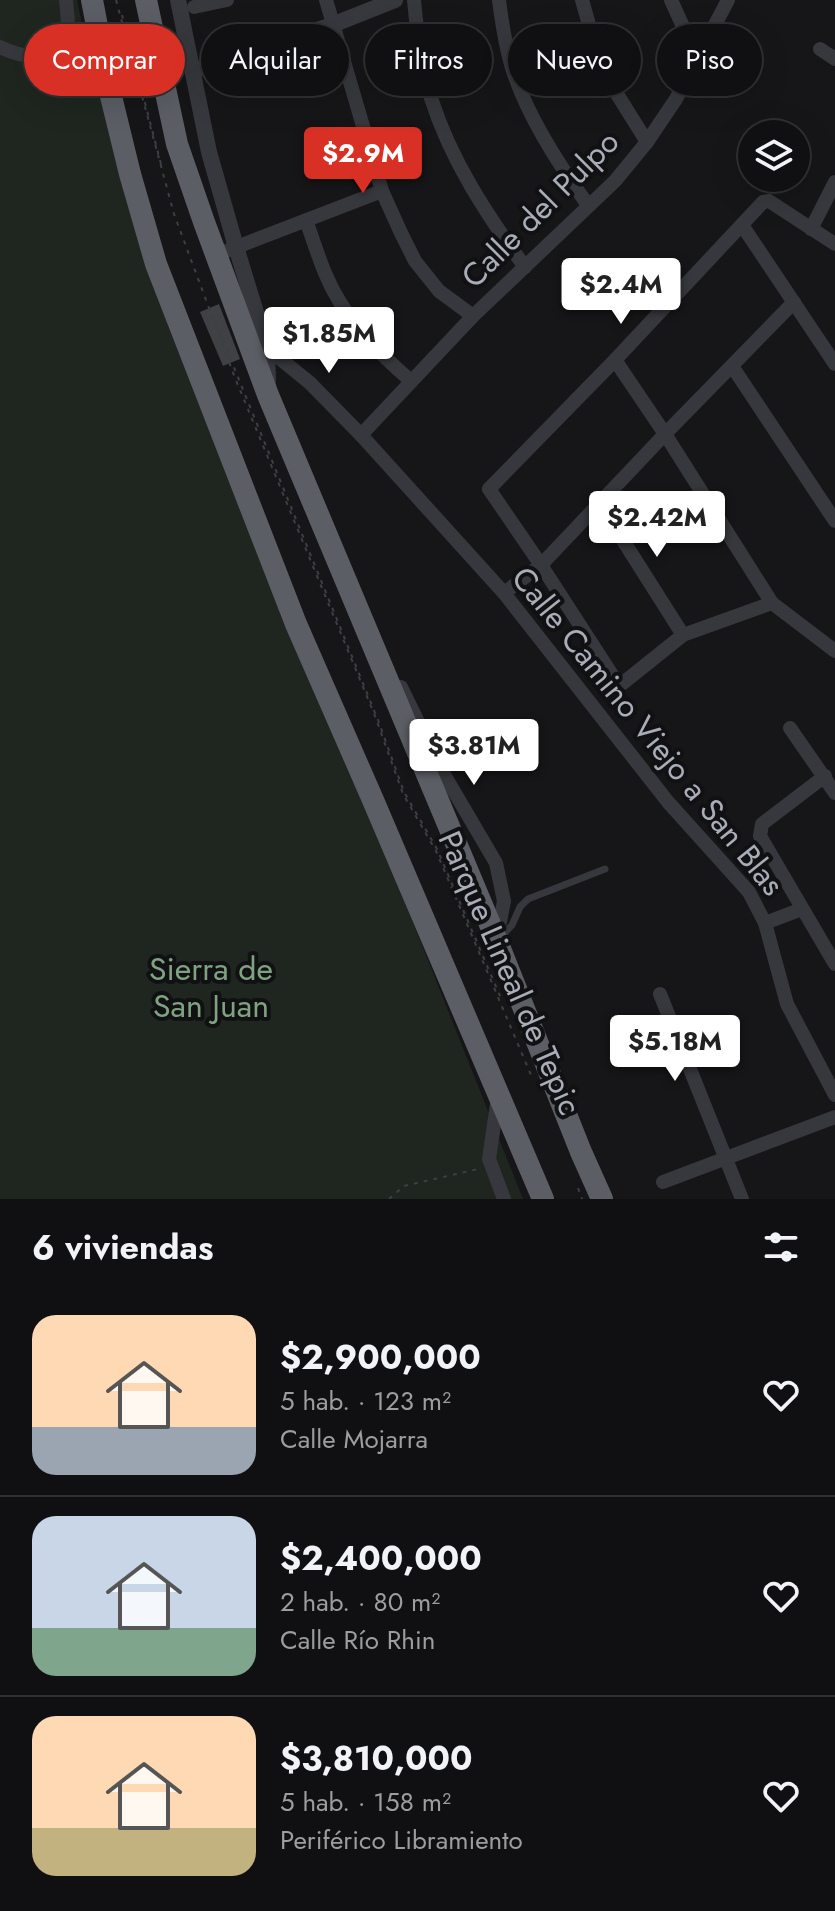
<!DOCTYPE html>
<html lang="es">
<meta charset="utf-8">
<style>
:root{--surface:#101012;--page:#1e1e20;--text:#f1f3f6;--muted:#9c9d9f;--line:#303032;--accent:#d93025}
body{margin:0;font-family:Jost,sans-serif;background:var(--page);color:var(--text);height:100vh;display:flex;flex-direction:column;font-size:30px;white-space:nowrap}
*{box-sizing:border-box;margin:0}
p{font-size:26px;color:var(--muted)}
.icon{flex:none;width:44px;height:44px;fill:none;stroke:currentColor;stroke-width:2;stroke-linecap:round;stroke-linejoin:round}
.map{position:relative;height:1199px;overflow:hidden}
.panel{display:flex;flex-direction:column;background:var(--surface);flex:1}
.panel>*{flex:none}
.guide{position:absolute;left:24px;top:24px;width:788px;height:72px;display:flex;gap:16px}
.controls{position:absolute;left:738px;top:120px;display:grid;gap:16px}
.controls a{display:grid;place-items:center;width:72px;height:72px;border-radius:50%;background:var(--surface);box-shadow:0 8px 32px #0002,0 0 0 2px var(--line);font-size:40px}
.price{position:absolute;translate:-50% -68px;padding:0 18px;border-radius:8px;background:#fff;color:#222;font-size:26px;line-height:52px;filter:drop-shadow(0 2px 4px #0008)}
.price::after{content:'';position:absolute;left:50%;top:48px;width:24px;height:18px;margin-left:-12px;background:inherit;clip-path:polygon(0 0,100% 0,50% 100%)}
.price.current{background:var(--accent);color:#fff}
ul{padding:0;list-style:none}
li{display:flex;align-items:center;gap:24px;height:200px;padding:0 32px}
li+li{border-top:2px solid var(--line)}
li span{display:grid;place-items:center;flex:none;width:224px;height:160px;border-radius:24px;color:#555}
li>.icon{margin-inline-start:auto}
span .icon{width:96px;height:96px;fill:#fffc;stroke-width:1}
li b{font-size:34px}
h2{display:flex;justify-content:space-between;align-items:center;height:96px;padding:0 32px;font-size:34px}
.chip{padding:0 28px;border-radius:36px;background:var(--surface);box-shadow:0 8px 32px #0002,0 0 0 2px var(--line);font-size:28px;line-height:72px}
.chip.current{background:var(--accent);color:#fff}
.map>svg:first-child{display:block}
.green{fill:#1e261f}
.building{fill:#404145}
.lines{fill:none;stroke-linecap:round;stroke-linejoin:round}
.path{stroke:#3d3f44;stroke-width:2;stroke-dasharray:4 6;stroke-linecap:butt}
.service{stroke:#37383d;stroke-width:7}
.minor{stroke:#37383d;stroke-width:14}
.tertiary{stroke:#37383d;stroke-width:16}
.trunk{stroke:#5b5e65;stroke-width:22}
.labels{text-anchor:middle;dominant-baseline:central;stroke-width:8;stroke-linejoin:round;paint-order:stroke}
.street-label{font-size:32px;fill:#a8adb8;stroke:#111113}
.park-label{font-size:32px;fill:#7fa381;stroke:#111113}
</style>
<div class="map">
<svg width="835" height="1199" viewBox="0 0 835 1199">
<rect width="100%" height="100%" fill="#161618"/>
<polygon class="green" points="0,0 77,0 88,52 117,155 284,598 523,1199 0,1199"/>
<polygon class="building" points="219,304 240,359 223,366 200,312"/>
<g class="lines">
<g class="path">
<polyline points="116,0 174,214 235,378 375,716 403,794 436,851 531,1075"/>
<polyline points="122,15 161,164"/>
<polyline points="215,321 378,720 404,792 437,849 500,996"/>
<polyline points="578,1188 582,1199"/>
<polyline points="389,1199 404,1186 478,1169"/>
</g>
<polyline class="service" points="501,937 512,925 520,907 528,899 605,869"/>
<g class="minor">
<polyline points="326,0 382,191 401,233 415,261 439,291 473,316"/>
<path d="M414,0C417,33 421,67 431,98C451,161 487,215 525,267"/>
<path d="M499,0C502,24 506,51 514,74C529,118 561,168 588,205"/>
<polyline points="582,0 592,35 617,94 647,142"/>
<polyline points="671,0 685,31 700,53"/>
<polyline points="194,7 227,0"/>
<path d="M0,47C22,58 59,64 67,33C69,23 67,10 66,0"/>
<polyline points="820,49 835,59"/>
<path d="M306,220C312,237 318,256 325,273C343,317 376,351 411,381"/>
<polyline points="742,225 835,364"/>
<polyline points="811,229 835,182"/>
<polyline points="216,255 382,191"/>
<polyline points="267,348 310,383 361,435 504,593 668,802 749,892 765,923 787,1004 835,1095"/>
<polyline points="615,360 665,434 772,603 835,651"/>
<polyline points="732,366 835,521"/>
<polyline points="361,435 473,316 615,181 647,142 676,99 728,0"/>
<polyline points="600,504 683,635"/>
<polyline points="504,593 541,565 665,434 794,302"/>
<polyline points="772,603 683,635 623,683 618,684 541,565 489,489 615,360 763,202 769,201 835,244"/>
<polyline points="401,687 442,771 496,863 504,901 497,937"/>
<polyline points="790,728 835,793"/>
<polyline points="825,776 762,824 760,836 835,964"/>
<polyline points="765,923 802,909"/>
<polyline points="660,994 742,1199"/>
<polyline points="498,1097 489,1159 504,1199"/>
<polyline points="663,1182 835,1117"/>
</g>
<g class="tertiary">
<polyline points="178,0 209,152 236,247 267,348 268,381"/>
<polyline points="193,71 332,25 395,0"/>
</g>
<g class="trunk">
<polyline points="92,0 108,84 130,174 156,264 296,624 373,800 543,1199"/>
<polyline points="146,0 177,144 204,222 268,395 497,941 581,1152 602,1199"/>
</g>
</g>
<g class="labels">
<g class="street-label">
<text transform="translate(540 209) rotate(-45)">Calle del Pulpo</text>
<text transform="translate(648 731) rotate(51)">Calle Camino Viejo a San Blas</text>
<text transform="translate(510 973) rotate(66)">Parque Lineal de Tepic</text>
</g>
<g class="park-label">
<text x="211" y="969">Sierra de<tspan x="211" dy="37">San Juan</tspan></text>
</g>
</g>
</svg>
<div class="controls">
<a><svg class="icon" aria-label="layers" viewBox="0 0 24 24"><path d="M12 4l9 5-9 5-9-5zM3 14l9 5 9-5"/></svg></a>
</div>
<b class="price current" style="left:363px;top:195px">$2.9M</b>
<b class="price" style="left:621px;top:326px">$2.4M</b>
<b class="price" style="left:329px;top:375px">$1.85M</b>
<b class="price" style="left:657px;top:559px">$2.42M</b>
<b class="price" style="left:474px;top:787px">$3.81M</b>
<b class="price" style="left:675px;top:1083px">$5.18M</b>
<div class="guide">
<a class="chip current">Comprar</a>
<a class="chip">Alquilar</a>
<a class="chip">Filtros</a>
<a class="chip">Nuevo</a>
<a class="chip">Piso</a>
</div>
</div>
<section class="panel">
<h2>6 viviendas<svg class="icon" aria-label="filters" viewBox="0 0 24 24"><path d="M4 7h16M4 17h16"/><circle cx="9" cy="7" r="2"/><circle cx="15" cy="17" r="2"/></svg></h2>
<ul>
<li><span style="background:linear-gradient(#ffd9b3 70%,#9aa5b1 0)"><svg class="icon" aria-label="home" viewBox="0 0 24 24"><path d="M3 11l9-7 9 7M6 9v11h12V9"/></svg></span><div><b>$2,900,000</b><p>5 hab. · 123 m²</p><p>Calle Mojarra</p></div><svg class="icon" aria-label="heart" viewBox="0 0 24 24"><path d="M12 20l-8-8c-3-5 5-10 8-4 3-6 11-1 8 4z"/></svg></li>
<li><span style="background:linear-gradient(#c9d6e8 70%,#7fa58c 0)"><svg class="icon" aria-label="home" viewBox="0 0 24 24"><path d="M3 11l9-7 9 7M6 9v11h12V9"/></svg></span><div><b>$2,400,000</b><p>2 hab. · 80 m²</p><p>Calle Río Rhin</p></div><svg class="icon" aria-label="heart" viewBox="0 0 24 24"><path d="M12 20l-8-8c-3-5 5-10 8-4 3-6 11-1 8 4z"/></svg></li>
<li><span style="background:linear-gradient(#ffd9b3 70%,#c2b280 0)"><svg class="icon" aria-label="home" viewBox="0 0 24 24"><path d="M3 11l9-7 9 7M6 9v11h12V9"/></svg></span><div><b>$3,810,000</b><p>5 hab. · 158 m²</p><p>Periférico Libramiento</p></div><svg class="icon" aria-label="heart" viewBox="0 0 24 24"><path d="M12 20l-8-8c-3-5 5-10 8-4 3-6 11-1 8 4z"/></svg></li>
</ul>
</section>
